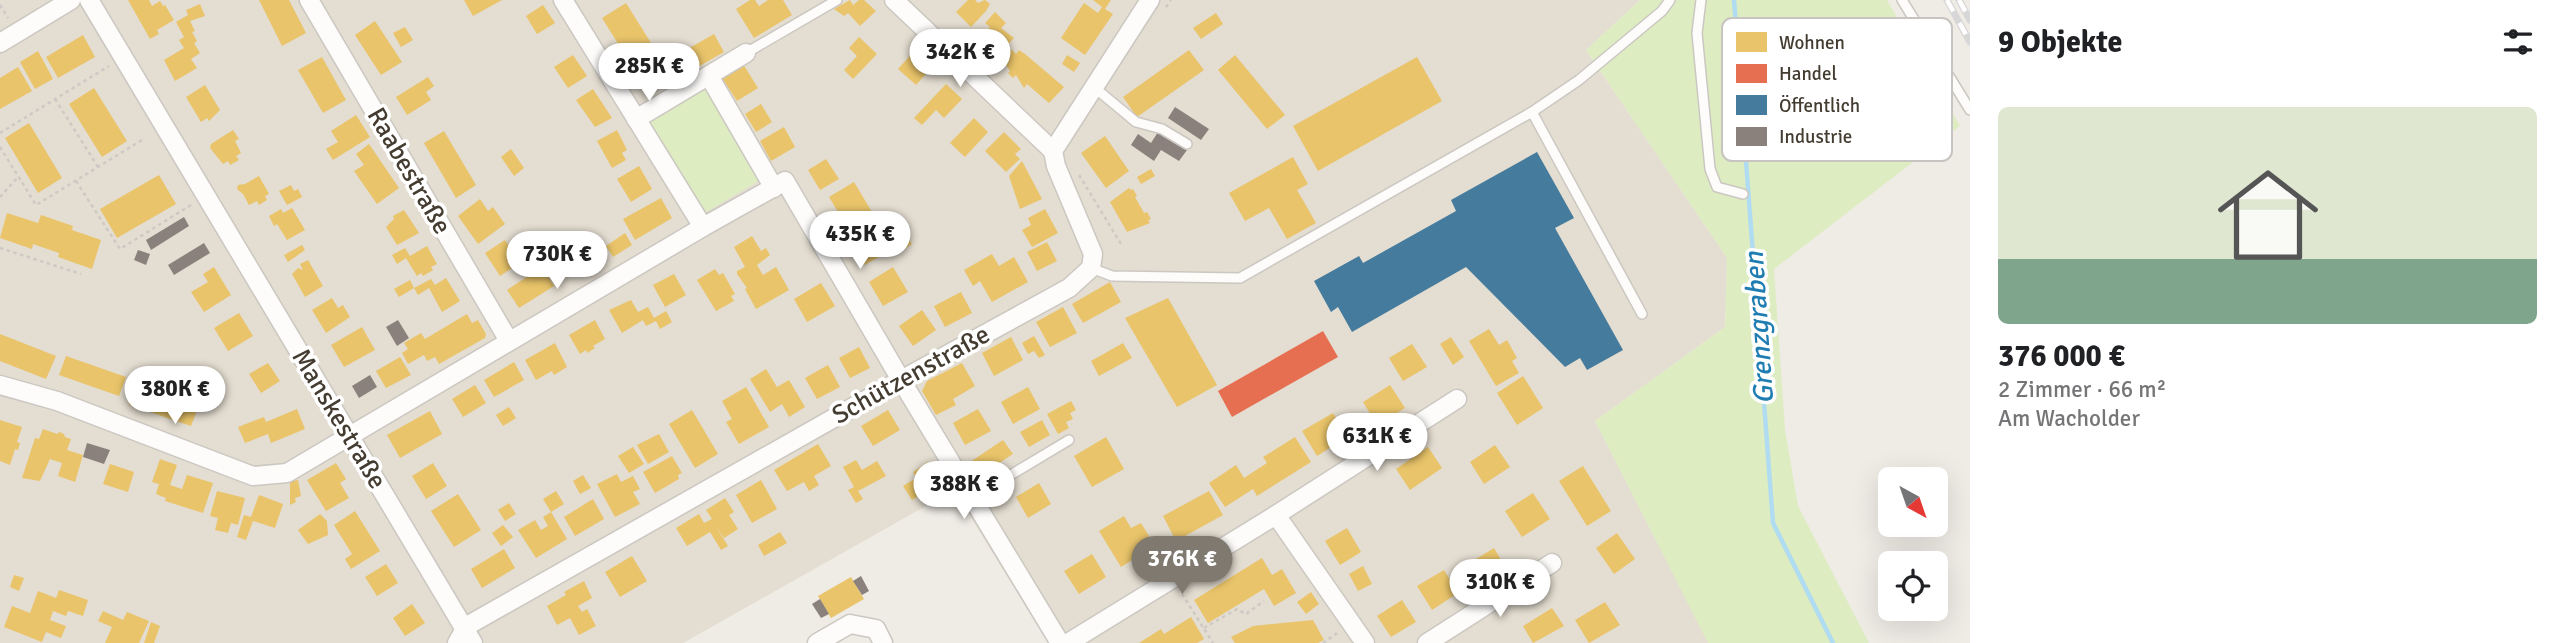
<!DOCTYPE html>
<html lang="de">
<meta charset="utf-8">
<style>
:root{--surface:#fff;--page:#f2f2f2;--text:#202124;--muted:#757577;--line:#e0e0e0;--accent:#807970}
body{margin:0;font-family:Signika,sans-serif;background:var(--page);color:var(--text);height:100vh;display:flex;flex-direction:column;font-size:26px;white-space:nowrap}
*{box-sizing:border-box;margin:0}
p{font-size:23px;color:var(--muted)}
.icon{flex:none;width:38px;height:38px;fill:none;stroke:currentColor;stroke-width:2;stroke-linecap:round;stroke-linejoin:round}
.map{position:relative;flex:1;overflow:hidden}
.drawer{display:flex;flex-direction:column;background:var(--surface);width:595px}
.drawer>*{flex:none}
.needle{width:46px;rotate:140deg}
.controls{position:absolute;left:1878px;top:467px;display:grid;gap:14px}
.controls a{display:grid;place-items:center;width:70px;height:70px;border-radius:10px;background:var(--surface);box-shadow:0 7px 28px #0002;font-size:35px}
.price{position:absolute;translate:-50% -60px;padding:0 16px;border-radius:24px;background:#fff;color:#222;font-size:23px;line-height:46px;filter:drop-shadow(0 2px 4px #0008)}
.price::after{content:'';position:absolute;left:50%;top:42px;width:21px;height:16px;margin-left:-10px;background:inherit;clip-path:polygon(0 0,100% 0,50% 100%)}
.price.selected{background:var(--accent);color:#fff}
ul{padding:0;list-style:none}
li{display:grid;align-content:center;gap:14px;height:371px;padding:0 28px}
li+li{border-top:2px solid var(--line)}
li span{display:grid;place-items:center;height:217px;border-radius:10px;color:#555}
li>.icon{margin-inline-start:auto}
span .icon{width:126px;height:126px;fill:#fffc;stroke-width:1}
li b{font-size:30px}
h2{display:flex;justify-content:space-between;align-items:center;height:84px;padding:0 28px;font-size:30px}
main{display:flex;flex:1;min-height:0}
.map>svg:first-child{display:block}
.residential{fill:#e4ddd1}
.green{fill:#deecc2}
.homes{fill:#e9c46a}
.shops{fill:#e76f51}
.public{fill:#457b9d}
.industry{fill:#8a817c}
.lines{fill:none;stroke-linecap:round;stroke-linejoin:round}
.stream{stroke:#b0dcf2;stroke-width:4.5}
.service-casing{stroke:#cbc7c1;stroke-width:12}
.minor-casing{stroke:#cbc7c1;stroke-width:21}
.path{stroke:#cdcac5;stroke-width:2.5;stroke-dasharray:3.5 3.5;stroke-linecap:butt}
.service{stroke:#fdfcfb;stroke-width:9}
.minor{stroke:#fdfcfb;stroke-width:18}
.rail-casing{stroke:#d8d7d7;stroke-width:7}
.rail{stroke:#fff;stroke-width:4.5;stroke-dasharray:13;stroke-linecap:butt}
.labels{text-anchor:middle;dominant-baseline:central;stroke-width:7;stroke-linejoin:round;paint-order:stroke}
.street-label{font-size:26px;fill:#443c31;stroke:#fff}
.water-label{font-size:28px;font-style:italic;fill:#207db2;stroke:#fff}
.key{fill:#fff;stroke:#c7c4c1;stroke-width:2}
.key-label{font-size:19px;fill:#443c31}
</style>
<main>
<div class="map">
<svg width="1970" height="643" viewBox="0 0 1970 643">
<rect width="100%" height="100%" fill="#efebe5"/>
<polygon class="residential" points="0,0 1640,0 1586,50 1727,258 1725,327 1595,421 1709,643 1048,643 954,490 683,643 0,643"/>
<g class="green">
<polygon points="1640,0 1887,0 1960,126 1774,269 1785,430 1798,506 1869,643 1708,643 1595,421 1725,327 1727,258 1586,50"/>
<polygon points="705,84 762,179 703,214 646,119"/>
</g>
<g class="homes">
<polygon points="128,0 149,0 152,6 160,1 163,6 165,5 174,20 157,30 159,34 150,39"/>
<polygon points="259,0 289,0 306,33 282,46"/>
<polygon points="464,0 502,0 473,16"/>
<polygon points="750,0 755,0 759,6 768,0 783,0 792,15 754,38 736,9"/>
<polygon points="850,0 853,5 859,0 864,0 876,11 860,26 848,13 844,16 834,9"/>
<polygon points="968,0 975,0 978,3 985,0 990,4 986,11 971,27 956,12"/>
<polygon points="1093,0 1111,0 1105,9 1113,14 1085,55 1061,38 1084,3 1098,13 1102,7"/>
<polygon points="626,3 651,43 627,58 602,18"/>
<polygon points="200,4 205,16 190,21 195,31 192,32 197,41 194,43 200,53 191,59 197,68 175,81 164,60 184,48 179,40 184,37 176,22 188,15 186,10"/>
<polygon points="543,5 555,23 537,34 526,16"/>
<polygon points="995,12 1006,23 1001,28 1014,38 999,54 981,36 990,27 985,23"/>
<polygon points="1216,13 1223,24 1201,39 1193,28"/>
<polygon points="375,21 402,62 381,75 355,35"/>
<polygon points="405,27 413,40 401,47 393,33"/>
<polygon points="714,34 724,52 696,68 686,50"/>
<polygon points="83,35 95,57 58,78 46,57"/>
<polygon points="859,37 877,54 853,79 844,70 857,56 849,48"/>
<polygon points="916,49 934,65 916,85 898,69"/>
<polygon points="1011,49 1016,54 1019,50 1025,54 1064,87 1049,103 1027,84 1024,88 1016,75 1013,78 1008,73 1010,71 1002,59"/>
<polygon points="1189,50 1204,70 1137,117 1123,97"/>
<polygon points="38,51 53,79 35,89 20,62"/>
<polygon points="573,55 587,76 568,88 554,67"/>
<polygon points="1067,55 1080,63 1074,72 1062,64"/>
<polygon points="1235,55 1285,115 1267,129 1218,70"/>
<polygon points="322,57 346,100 323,113 298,70"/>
<polygon points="1417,57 1442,101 1318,171 1293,126"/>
<polygon points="654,63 666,81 648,93 636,74"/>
<polygon points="743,64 758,88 737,101 722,78"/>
<polygon points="18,67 32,91 0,109 0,78"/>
<polygon points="428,77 434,86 426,92 431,100 407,115 396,97"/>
<polygon points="946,84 962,99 944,118 936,110 922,125 914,118"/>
<polygon points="205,85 220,110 209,121 207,118 201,122 186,97"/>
<polygon points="94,88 127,141 102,157 69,104"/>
<polygon points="593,89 612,118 595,127 576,100"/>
<polygon points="761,104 772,122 756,132 745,114"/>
<polygon points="356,115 370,137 333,160 326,149 338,142 331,131"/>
<polygon points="974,118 988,132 965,157 950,143"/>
<polygon points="29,123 62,178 38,193 5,138"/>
<polygon points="784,127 795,147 771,161 760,141"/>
<polygon points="233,130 239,139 235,141 241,153 236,156 239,160 230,165 228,161 223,164 210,148 211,144"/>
<polygon points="617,130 627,150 622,153 626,160 612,168 597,141"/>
<polygon points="444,131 476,185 456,198 424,143"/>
<polygon points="1004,132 1021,149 1015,154 1020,159 1006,172 985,151"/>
<polygon points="1105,136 1129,171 1106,188 1081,153"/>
<polygon points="369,144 399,188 377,204 354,171 364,165 356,154"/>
<polygon points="511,149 524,168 514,176 501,157"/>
<polygon points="1293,157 1308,184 1297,190 1316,223 1287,239 1269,208 1245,221 1229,193"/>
<polygon points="826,159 839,179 820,190 808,170"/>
<polygon points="1022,161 1042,199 1020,209 1009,176"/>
<polygon points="639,166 652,189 631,202 617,179"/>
<polygon points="1151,169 1155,176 1141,184 1137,177"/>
<polygon points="159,175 176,204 117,238 100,209"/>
<polygon points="259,176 269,194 265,196 267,200 259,205 257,201 249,205 243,194 237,189 238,185 245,184"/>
<polygon points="854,182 872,212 847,227 829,197"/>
<polygon points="291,185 294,191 298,189 302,197 287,205 279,191"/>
<polygon points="1129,188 1131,190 1133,189 1137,196 1135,197 1144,213 1147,212 1151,219 1148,220 1150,223 1127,232 1110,202"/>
<polygon points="661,198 672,218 635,240 623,219"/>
<polygon points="480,199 488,211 493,207 505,224 478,244 458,216"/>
<polygon points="292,208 305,230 287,240 277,224 274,226 269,216 281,209 283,213"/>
<polygon points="1045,209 1058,233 1032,247 1022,230 1031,225 1028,218"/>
<polygon points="404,210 419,233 397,245 386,227 394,219 393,216"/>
<polygon points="7,213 38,223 41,215 73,226 72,230 101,240 92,269 58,257 59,253 33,244 32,249 0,238"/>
<polygon points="874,232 885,254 864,265 852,243"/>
<polygon points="904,232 912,244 895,255 887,243"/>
<polygon points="625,233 632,245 613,257 606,246"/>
<polygon points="752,236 761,251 766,248 770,255 757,265 763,275 776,267 789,290 756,309 745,289 747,288 737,274 737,271 745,267 734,247"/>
<polygon points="505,240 520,263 500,276 485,253"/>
<polygon points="1047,242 1057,261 1037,271 1027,252"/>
<polygon points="598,243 607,258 585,271 576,256"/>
<polygon points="302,245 305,250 288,262 284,255"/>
<polygon points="427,246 437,264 431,267 433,270 423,276 421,273 417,276 406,258 397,264 392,255 405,248 410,256"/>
<polygon points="992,254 999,266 1014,257 1028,282 992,302 980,281 973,286 964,270"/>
<polygon points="308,260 323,286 305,297 292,274 298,268 303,270 300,264"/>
<polygon points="214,267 231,295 204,312 191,292 208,282 203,274"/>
<polygon points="542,267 554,286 519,308 507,290"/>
<polygon points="893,267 908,292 883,306 869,282"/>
<polygon points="715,269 719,275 723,273 735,294 731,296 734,301 716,311 697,280"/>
<polygon points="674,274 686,295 665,307 653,285"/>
<polygon points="446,278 460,301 442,312 429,288 418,295 414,288 399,297 394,289 410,280 414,288 431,279 435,285"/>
<polygon points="1110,282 1121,302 1083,323 1072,304"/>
<polygon points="821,283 835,306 807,322 794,299"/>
<polygon points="961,292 972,313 945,327 934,306"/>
<polygon points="332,298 338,308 343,305 350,317 326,333 312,310"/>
<polygon points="1168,298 1217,385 1177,407 1125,318"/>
<polygon points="631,300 638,312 648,307 654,318 666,311 672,322 660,329 656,321 646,326 643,320 622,333 609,310"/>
<polygon points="1063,307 1077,333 1050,347 1036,322"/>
<polygon points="922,310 936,330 913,346 899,326"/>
<polygon points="239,313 253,336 228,351 214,328"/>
<polygon points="467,314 472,323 478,320 486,334 485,338 439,364 435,357 427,361 424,355 408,364 402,353 408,349 404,343 421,333 425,339"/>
<polygon points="595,320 605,339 593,346 595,348 587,353 586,350 580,354 569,335"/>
<polygon points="362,327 375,350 344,367 331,345"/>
<polygon points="1489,329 1499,345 1507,340 1517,358 1512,361 1519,373 1496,386 1469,341"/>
<polygon points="0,334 56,356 46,379 0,361"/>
<polygon points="1034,336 1045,355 1039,358 1034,351 1028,354 1022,343"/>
<polygon points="1011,337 1023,360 994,376 982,353"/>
<polygon points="1451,337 1464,357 1453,365 1440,344"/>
<polygon points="555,343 567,367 554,375 552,371 536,380 525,360"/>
<polygon points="1123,343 1132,358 1099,376 1091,361"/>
<polygon points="1412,344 1427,367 1403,381 1389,358"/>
<polygon points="859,347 870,368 850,378 839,358"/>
<polygon points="66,356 126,377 119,396 59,375"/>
<polygon points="400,357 411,375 386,388 376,371"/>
<polygon points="514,362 524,380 494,397 484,380"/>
<polygon points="268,363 280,381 261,393 249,374"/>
<polygon points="962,363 975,386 953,399 956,405 936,415 922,391 927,381"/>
<polygon points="828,365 840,387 817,399 805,378"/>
<polygon points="766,369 777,387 789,380 805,407 789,417 782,404 770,412 750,379"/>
<polygon points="1523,376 1543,408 1517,425 1497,393"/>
<polygon points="137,384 199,405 191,426 129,405"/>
<polygon points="475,385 486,403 463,417 452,399"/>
<polygon points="1390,385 1405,408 1377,425 1363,402"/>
<polygon points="746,387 769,427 739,444 726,422 732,419 722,401"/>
<polygon points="1028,387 1040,409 1013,424 1001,402"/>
<polygon points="1071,401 1076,410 1070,413 1073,419 1066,422 1069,428 1058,434 1047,414"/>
<polygon points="509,407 516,418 503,426 496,415"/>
<polygon points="297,409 305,429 271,443 268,434 245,443 238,427 264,417 266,422"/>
<polygon points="978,409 991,431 965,445 953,423"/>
<polygon points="692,410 718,454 695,468 669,424"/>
<polygon points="888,410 900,430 873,446 861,426"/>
<polygon points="430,411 442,434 400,458 387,435"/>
<polygon points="1333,413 1347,437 1317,456 1302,431"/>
<polygon points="0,420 22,427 17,442 20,443 18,450 15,449 10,465 0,461"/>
<polygon points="1042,420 1050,435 1029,447 1020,432"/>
<polygon points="43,429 57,434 59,432 64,434 65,437 71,439 67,450 83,455 75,482 58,476 62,463 50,459 40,481 22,478 35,438 39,439"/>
<polygon points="659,434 669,452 648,464 637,445"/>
<polygon points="1106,437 1124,469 1092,487 1074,456"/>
<polygon points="1295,437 1311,462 1257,496 1253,489 1225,507 1209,483 1236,465 1244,478 1267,463 1263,457"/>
<polygon points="1003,440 1013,454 979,476 970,462"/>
<polygon points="818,444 831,466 814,476 819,485 809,491 804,482 787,491 774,470"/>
<polygon points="1495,445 1510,467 1484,484 1470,462"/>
<polygon points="633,447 644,464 629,473 618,456"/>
<polygon points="1428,447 1442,468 1410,490 1396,469"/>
<polygon points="672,456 682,473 678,475 679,479 655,493 643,472"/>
<polygon points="160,459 177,465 170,485 182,489 187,475 213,483 203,513 165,501 166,498 156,494 159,484 152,482"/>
<polygon points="856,460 862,470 877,461 886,476 858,491 863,499 856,503 848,490 854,487 843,467"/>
<polygon points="928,462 941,482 912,500 903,486 916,478 913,472"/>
<polygon points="336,463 346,479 340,483 349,498 326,511 307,480"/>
<polygon points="433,463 447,486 426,499 412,476"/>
<polygon points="110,464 134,472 128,492 103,484"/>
<polygon points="1583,466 1611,511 1587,526 1559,481"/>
<polygon points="617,474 621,482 633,476 640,489 633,492 640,504 615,517 597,484"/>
<polygon points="583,475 591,488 580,494 573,481"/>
<polygon points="298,480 301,496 295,498 296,502 290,505 290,481"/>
<polygon points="761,480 777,509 752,523 736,495"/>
<polygon points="1039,483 1051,504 1028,518 1016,497"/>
<polygon points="217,491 245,498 238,525 231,523 228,533 215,530 218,518 210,516"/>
<polygon points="556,491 564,504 551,512 567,539 536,558 518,530 535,520 541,530 548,526 543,517 551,512 543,499"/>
<polygon points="1209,491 1223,515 1176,541 1163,516"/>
<polygon points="1533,493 1550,519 1522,537 1505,511"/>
<polygon points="458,494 481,530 454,547 431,511"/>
<polygon points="259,495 283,504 275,528 253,521 246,540 237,537 244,515 251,517"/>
<polygon points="725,498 734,512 729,515 738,529 724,538 715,525 728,546 721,550 710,532 687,546 676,528 699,514 704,523 712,519 706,510"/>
<polygon points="593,499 604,519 575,536 564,517"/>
<polygon points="509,503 516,514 505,521 498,510"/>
<polygon points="355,511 380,551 351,569 345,559 352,554 334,525"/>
<polygon points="320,514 327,521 328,535 308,544 298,530"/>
<polygon points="1124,516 1131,528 1141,523 1155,546 1121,567 1099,531"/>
<polygon points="503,525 513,537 501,546 492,533"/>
<polygon points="1347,528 1361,552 1340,565 1325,541"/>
<polygon points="780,532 787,543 764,556 758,545"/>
<polygon points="1617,533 1635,559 1614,574 1596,548"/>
<polygon points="1494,548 1507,570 1482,586 1468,564"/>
<polygon points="504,549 515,568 482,588 471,569"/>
<polygon points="1092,554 1106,577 1079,594 1064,571"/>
<polygon points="632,556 647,581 620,597 605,572"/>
<polygon points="1262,558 1272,575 1282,569 1296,593 1274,606 1264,589 1208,623 1194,600"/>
<polygon points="386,564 398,583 377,596 365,577"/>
<polygon points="1363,566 1372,584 1358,591 1349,574"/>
<polygon points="1444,570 1458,593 1432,610 1417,586"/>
<polygon points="14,575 24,578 19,591 10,587"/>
<polygon points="851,577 864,599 831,618 818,596"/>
<polygon points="584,581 592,598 578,606 582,612 587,609 596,626 579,635 570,618 557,625 547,606 566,595 564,592"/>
<polygon points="59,590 88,600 83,616 68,611 66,616 53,611 50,620 66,626 61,638 46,632 42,642 4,627 12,606 30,613 38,591 56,598"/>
<polygon points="1311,592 1319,604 1306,614 1297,602"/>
<polygon points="1402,600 1416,622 1391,637 1377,616"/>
<polygon points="1605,602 1620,625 1589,643 1575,620"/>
<polygon points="412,604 425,623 405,636 393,618"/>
<polygon points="1552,608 1564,626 1533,643 1523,626"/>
<polygon points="103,611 123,620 127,612 149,621 139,643 105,643 112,627 98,621"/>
<polygon points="1191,617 1204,639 1197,643 1139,643 1161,629 1164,634"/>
<polygon points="1313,620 1324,640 1318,643 1235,643 1231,637 1253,626"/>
<polygon points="151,622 160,626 154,643 144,643"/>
</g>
<polygon class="shops" points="1323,331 1338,357 1232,417 1218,391"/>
<polygon class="public" points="1537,152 1574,218 1555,228 1623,350 1587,370 1580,358 1565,367 1466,267 1352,332 1338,307 1331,312 1314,281 1359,256 1363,263 1456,211 1451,200"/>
<g class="industry">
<polygon points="1175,107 1209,129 1201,140 1168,118"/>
<polygon points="1158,132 1187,150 1179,161 1161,150 1154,161 1131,145 1138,134 1151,143"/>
<polygon points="184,217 189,226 151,250 146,240"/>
<polygon points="204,243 210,253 174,275 168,265"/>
<polygon points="138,250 150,254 146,265 134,260"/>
<polygon points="398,320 409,338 397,346 386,327"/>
<polygon points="370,375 377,387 359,398 352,386"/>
<polygon points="87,443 110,450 104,464 83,457"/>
<polygon points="861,576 869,591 862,595 853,581"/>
<polygon points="820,599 829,614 821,618 812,604"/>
</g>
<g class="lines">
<polyline class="stream" points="1734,0 1773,523 1833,643"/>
<g class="service-casing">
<g id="service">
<polyline points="1701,0 1697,33 1710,169 1717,187 1743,194"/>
<polyline points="1902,0 1970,110"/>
<polyline points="746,53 837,0"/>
<polyline points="1095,88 1136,122 1162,129 1187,144"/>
<polyline points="1532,112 1642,314"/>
<polyline points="1091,268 1112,276 1240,278 1532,112 1579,80 1662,11 1670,0"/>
<polyline points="972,498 1069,440"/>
</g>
</g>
<g class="minor-casing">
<g id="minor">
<polyline points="89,0 473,643"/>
<polyline points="309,0 509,341"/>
<polyline points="563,0 703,227"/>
<polyline points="894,0 1053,151"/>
<polyline points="0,43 71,0"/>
<polyline points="709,76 774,188"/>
<polyline points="636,119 746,53"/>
<polyline points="0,385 57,401 253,476 287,473 703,227 785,181 901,380 1060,643"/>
<polyline points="1276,515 1365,643"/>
<polyline points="457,643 465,629 472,623 901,380 1069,288 1091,268 1093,254 1056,166 1053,151 1150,0"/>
<polyline points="817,643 850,624 876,629 883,643"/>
<polyline points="1068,643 1276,515 1457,399"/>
<polyline points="1427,643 1552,563"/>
</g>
</g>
<g class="path">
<polyline points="0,5 8,18"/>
<polyline points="1166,7 1171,0"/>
<polyline points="55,99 98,167"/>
<polyline points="0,133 109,66"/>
<polyline points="0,147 36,205 142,140"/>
<polyline points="1079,175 1121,244"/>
<polyline points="76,181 120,249 191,205"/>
<polyline points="0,197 18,177"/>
<polyline points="0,248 81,274"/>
<polyline points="1182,594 1213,643"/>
<polyline points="1204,628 1237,609 1246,614 1264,601"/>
<polyline points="1323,643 1337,633"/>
</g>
<use href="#service" class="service"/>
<use href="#minor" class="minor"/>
<g class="rail-casing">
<g id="rail">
<polyline points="1947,0 1970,42"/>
<polyline points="1959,0 1970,20"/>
</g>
</g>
<use href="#rail" class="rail"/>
</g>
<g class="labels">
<g class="street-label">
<text transform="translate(409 171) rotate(60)">Raabestraße</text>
<text transform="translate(911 375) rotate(-29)">Schützenstraße</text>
<text transform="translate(339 419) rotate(59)">Manskestraße</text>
</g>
<g class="water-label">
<text transform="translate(1759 328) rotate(-94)">Grenzgraben</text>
</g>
</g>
<rect x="1722" y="18" width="230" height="143" rx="10" class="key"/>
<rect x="1736" y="32" width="31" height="20" fill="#e9c46a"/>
<rect x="1736" y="64" width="31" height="19" fill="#e76f51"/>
<rect x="1736" y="95" width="31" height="20" fill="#457b9d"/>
<rect x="1736" y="127" width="31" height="19" fill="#8a817c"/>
<g class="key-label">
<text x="1779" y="49">Wohnen</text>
<text x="1779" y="80">Handel</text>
<text x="1779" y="112">Öffentlich</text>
<text x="1779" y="143">Industrie</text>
</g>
</svg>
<div class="controls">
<a><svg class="needle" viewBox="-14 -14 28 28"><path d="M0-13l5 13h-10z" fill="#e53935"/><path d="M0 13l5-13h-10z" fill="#757577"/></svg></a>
<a><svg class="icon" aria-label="locate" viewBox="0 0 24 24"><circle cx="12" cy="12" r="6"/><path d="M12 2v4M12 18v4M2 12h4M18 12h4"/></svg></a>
</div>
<b class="price" style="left:960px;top:89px">342K €</b>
<b class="price" style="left:649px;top:103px">285K €</b>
<b class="price" style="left:860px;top:271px">435K €</b>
<b class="price" style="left:557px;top:291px">730K €</b>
<b class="price" style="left:175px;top:426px">380K €</b>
<b class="price" style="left:1377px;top:473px">631K €</b>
<b class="price" style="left:964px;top:521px">388K €</b>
<b class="price selected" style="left:1182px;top:596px">376K €</b>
<b class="price" style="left:1500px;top:619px">310K €</b>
</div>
<section class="drawer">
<h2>9 Objekte<svg class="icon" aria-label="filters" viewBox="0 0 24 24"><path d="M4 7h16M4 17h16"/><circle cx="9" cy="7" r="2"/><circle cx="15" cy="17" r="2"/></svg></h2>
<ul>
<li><span style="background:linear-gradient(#dfe7d0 70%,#7fa58c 0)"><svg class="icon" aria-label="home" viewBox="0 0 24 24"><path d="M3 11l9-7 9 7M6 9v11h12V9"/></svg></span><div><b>376 000 €</b><p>2 Zimmer · 66 m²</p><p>Am Wacholder</p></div></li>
</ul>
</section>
</main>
